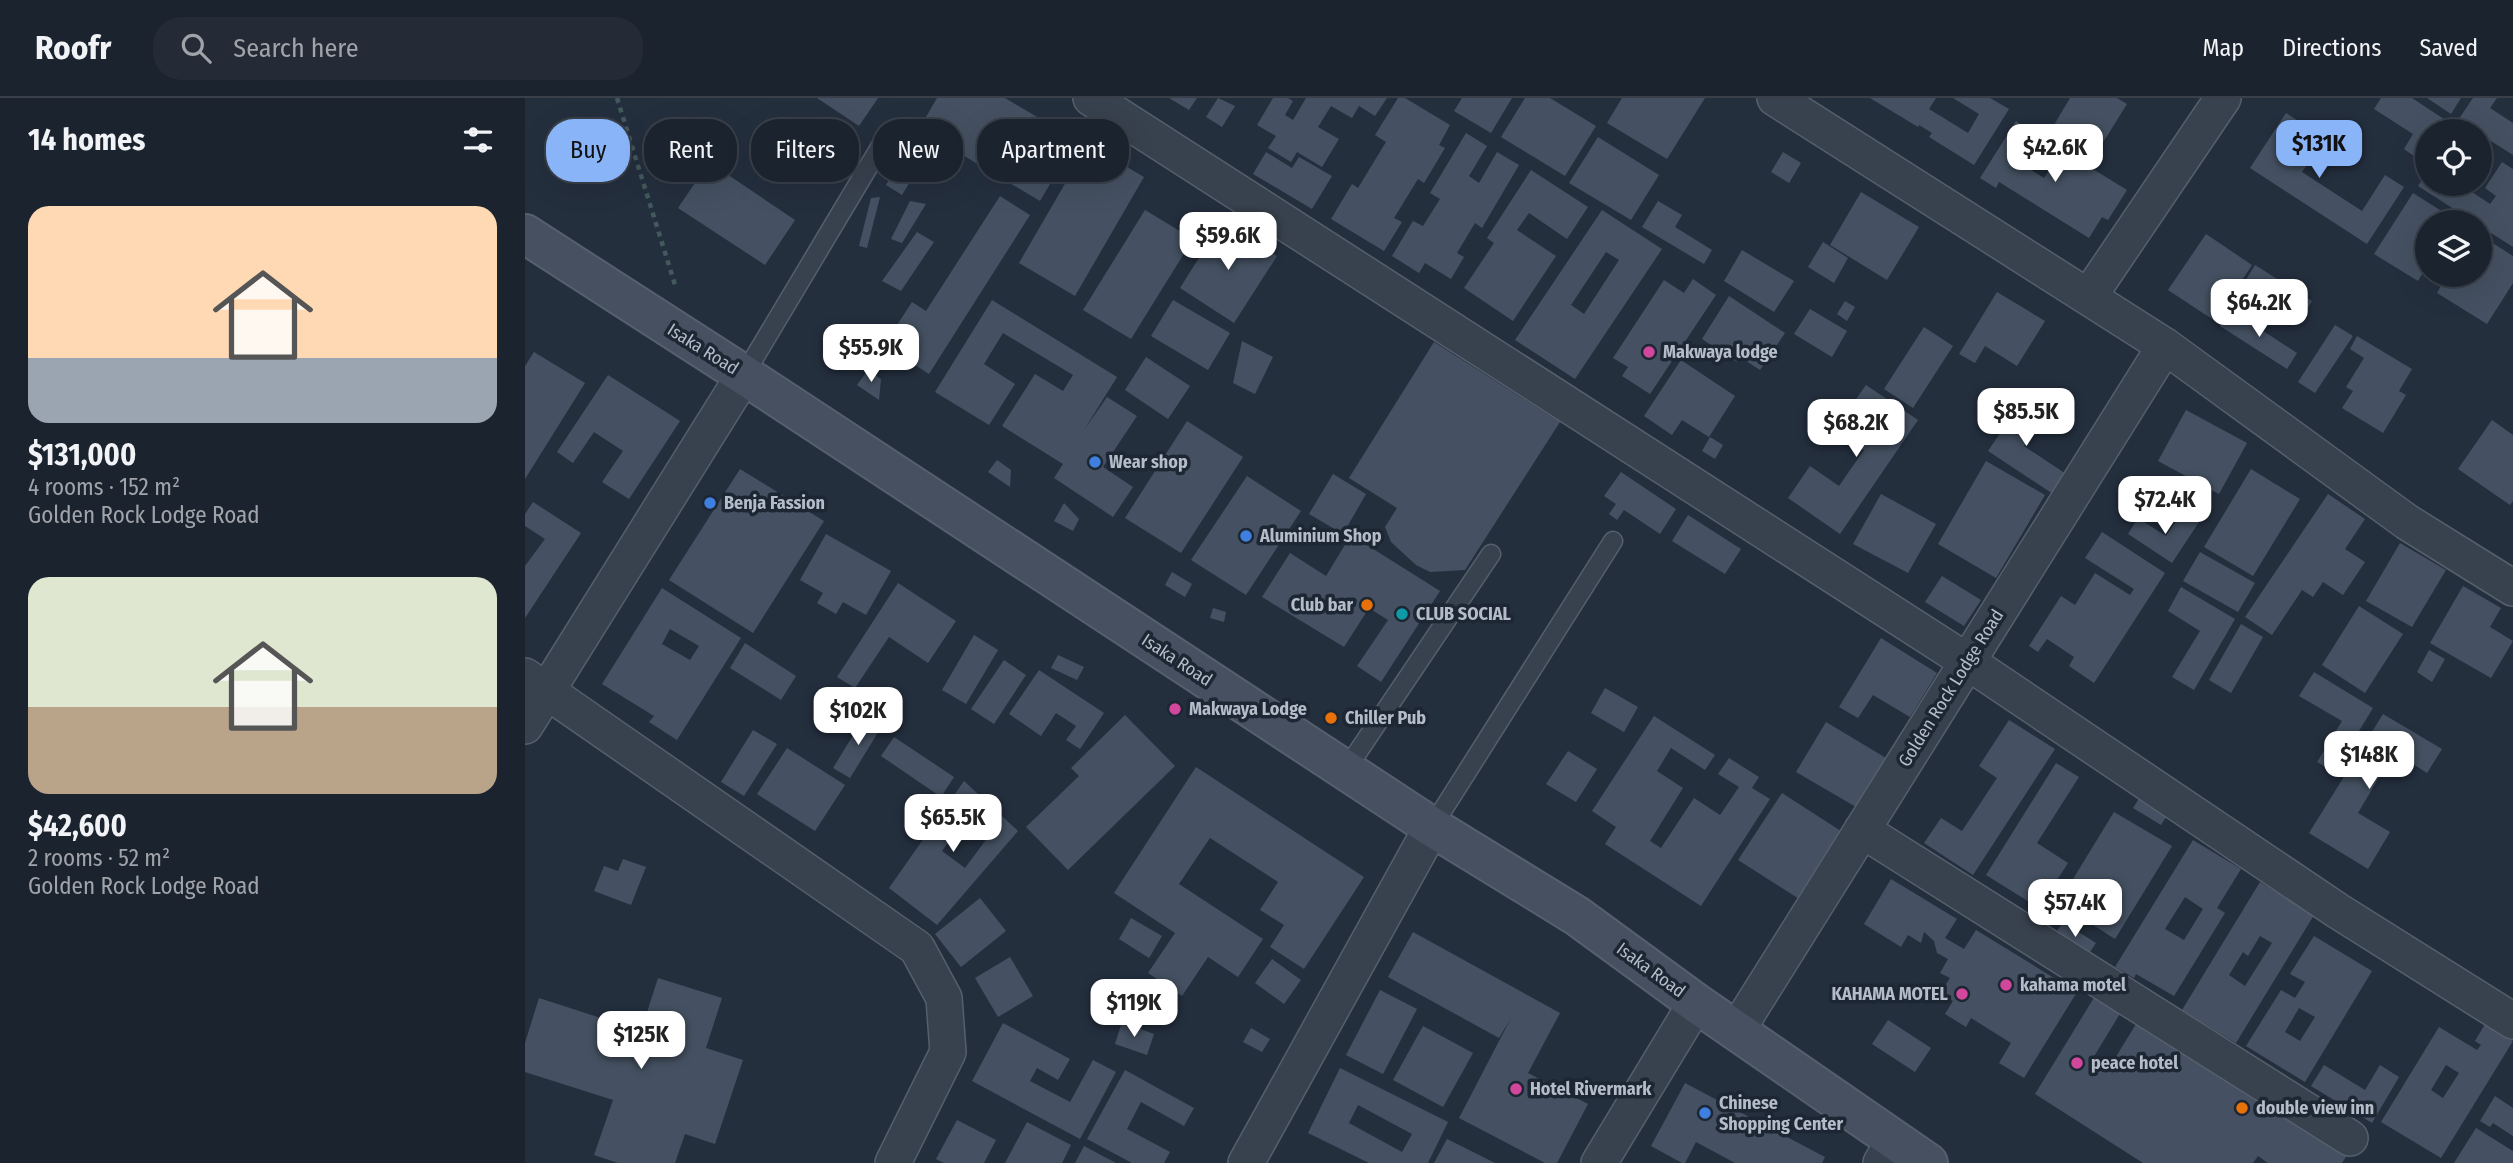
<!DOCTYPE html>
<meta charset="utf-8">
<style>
:root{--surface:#1b232e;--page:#242b36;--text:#f1f3f6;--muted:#a0a4aa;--line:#39404a;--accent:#8ab4f8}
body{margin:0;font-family:"Fira Sans Condensed",sans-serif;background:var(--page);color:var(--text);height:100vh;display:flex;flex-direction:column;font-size:26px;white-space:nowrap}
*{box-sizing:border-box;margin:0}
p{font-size:23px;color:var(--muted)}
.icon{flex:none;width:38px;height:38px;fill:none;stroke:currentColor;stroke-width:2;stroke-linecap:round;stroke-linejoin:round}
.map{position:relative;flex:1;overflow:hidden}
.panel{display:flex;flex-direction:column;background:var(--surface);width:525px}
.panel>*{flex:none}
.banner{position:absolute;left:21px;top:21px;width:665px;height:63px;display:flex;gap:14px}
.fabs{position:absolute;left:1890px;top:21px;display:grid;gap:14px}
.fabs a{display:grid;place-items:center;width:77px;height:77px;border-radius:50%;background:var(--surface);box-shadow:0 7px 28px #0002,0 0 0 2px var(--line);font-size:35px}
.price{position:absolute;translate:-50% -60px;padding:0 16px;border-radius:14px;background:#fff;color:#222;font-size:23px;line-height:46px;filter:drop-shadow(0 2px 4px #0008)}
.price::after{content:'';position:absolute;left:50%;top:42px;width:21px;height:16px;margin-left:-10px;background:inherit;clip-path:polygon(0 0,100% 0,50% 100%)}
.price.current{background:var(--accent);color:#111}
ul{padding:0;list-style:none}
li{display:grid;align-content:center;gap:14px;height:371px;padding:0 28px}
li span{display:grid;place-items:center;height:217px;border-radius:21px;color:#555}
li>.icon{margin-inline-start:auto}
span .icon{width:126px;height:126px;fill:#fffc;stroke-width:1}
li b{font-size:30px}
h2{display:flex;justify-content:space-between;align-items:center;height:84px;padding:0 28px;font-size:30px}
.pill{padding:0 24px;border-radius:28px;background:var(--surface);box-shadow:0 7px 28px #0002,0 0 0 2px var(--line);font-size:24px;line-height:63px}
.pill.current{background:var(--accent);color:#111}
header{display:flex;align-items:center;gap:42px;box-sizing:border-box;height:98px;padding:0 35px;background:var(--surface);border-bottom:2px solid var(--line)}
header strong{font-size:33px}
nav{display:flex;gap:38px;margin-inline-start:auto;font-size:24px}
.search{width:490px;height:63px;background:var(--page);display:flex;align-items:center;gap:18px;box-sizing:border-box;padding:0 24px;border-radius:28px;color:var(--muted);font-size:26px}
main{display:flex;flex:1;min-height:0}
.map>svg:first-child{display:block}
.building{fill:#455162;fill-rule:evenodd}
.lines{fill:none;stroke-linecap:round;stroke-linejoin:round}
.lane-casing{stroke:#565f6c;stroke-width:21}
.street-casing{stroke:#565f6c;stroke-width:38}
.secondary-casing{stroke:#565f6c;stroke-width:42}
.path{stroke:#44595c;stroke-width:4.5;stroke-dasharray:5 5;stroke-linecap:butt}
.lane{stroke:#38414e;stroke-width:18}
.street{stroke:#38414e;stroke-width:35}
.secondary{stroke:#465061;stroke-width:38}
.hotel-dot{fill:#d1479c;stroke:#1d2633;stroke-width:2.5}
.shop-dot{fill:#3f7fe0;stroke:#1d2633;stroke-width:2.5}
.food-dot{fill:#e8710a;stroke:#1d2633;stroke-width:2.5}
.culture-dot{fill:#0f9aa8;stroke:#1d2633;stroke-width:2.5}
.labels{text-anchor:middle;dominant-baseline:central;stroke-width:7;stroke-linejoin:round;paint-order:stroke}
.street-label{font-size:18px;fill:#b4bcc9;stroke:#1d2633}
.poi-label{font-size:18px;font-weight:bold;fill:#b4bcc9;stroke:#1d2633;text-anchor:start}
</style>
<header>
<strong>Roofr</strong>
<div class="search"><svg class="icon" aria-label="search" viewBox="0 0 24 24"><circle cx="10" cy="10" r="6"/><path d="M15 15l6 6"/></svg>Search here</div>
<nav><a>Map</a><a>Directions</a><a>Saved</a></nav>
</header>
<main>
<section class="panel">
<h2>14 homes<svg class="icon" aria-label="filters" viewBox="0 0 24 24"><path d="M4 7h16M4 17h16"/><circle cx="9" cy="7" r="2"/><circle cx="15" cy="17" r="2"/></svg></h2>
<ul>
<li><span style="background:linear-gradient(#ffd9b3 70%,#9aa5b1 0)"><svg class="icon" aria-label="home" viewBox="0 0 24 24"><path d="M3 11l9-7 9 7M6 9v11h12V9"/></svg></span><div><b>$131,000</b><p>4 rooms · 152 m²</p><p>Golden Rock Lodge Road</p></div></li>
<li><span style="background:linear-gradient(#dfe7d0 60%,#b9a48a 0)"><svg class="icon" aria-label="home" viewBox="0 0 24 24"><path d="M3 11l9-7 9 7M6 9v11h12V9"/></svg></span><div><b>$42,600</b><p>2 rooms · 52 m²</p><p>Golden Rock Lodge Road</p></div></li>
</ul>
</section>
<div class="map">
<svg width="1988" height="1065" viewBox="0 0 1988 1065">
<rect width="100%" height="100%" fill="#242f3e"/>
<g class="building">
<polygon points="292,0 353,0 334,28"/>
<polygon points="412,0 480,0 551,42 515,103 394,31"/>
<polygon points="644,0 672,0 664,12"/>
<polygon points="693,0 710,8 697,29 681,19"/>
<polygon points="748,0 763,0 768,3 760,17 768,22 781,0 862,0 850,18 834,8 827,20 806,8 793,29 814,41 797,69 772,54 766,64 743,50 751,38 732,27"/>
<polygon points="873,0 880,0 925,27 914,47 920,50 899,85 893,81 869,120 877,124 859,153 806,121 827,86 833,90 861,44 850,37"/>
<polygon points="937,0 987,0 966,35 929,13"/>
<polygon points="1000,0 1025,0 1071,28 1040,78 976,39"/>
<polygon points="1097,0 1180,0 1142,61 1082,25"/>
<polygon points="1345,0 1411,0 1404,11 1443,35 1454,16 1428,0 1465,0 1484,11 1449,67 1404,39 1407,35 1394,27 1393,29"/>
<polygon points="1545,0 1592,0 1602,6 1569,59 1526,32"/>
<polygon points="1856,0 1887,0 1922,23 1915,33 1902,33 1902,53 1896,63 1879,51 1888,36 1849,11"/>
<polygon points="1902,0 1936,0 1926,16"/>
<polygon points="1948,0 1972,0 1965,10 1988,25 1988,57 1955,36 1955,33 1951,33 1933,22"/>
<polygon points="1761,15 1800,40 1777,74 1837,113 1860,77 1879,89 1842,146 1725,70"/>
<polygon points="1491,23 1510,36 1493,64 1519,80 1537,52 1602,92 1583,122 1577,119 1564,140 1474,84 1471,90 1455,80"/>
<polygon points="941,35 962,48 944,78 954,85 972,54 994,67 957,130 950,125 932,155 939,159 926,181 900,165 894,175 867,158 888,123 898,128 915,101 905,95"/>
<polygon points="1073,39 1134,77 1106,122 1044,85"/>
<polygon points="563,46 619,79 550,198 494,165"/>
<polygon points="741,54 767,70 774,59 807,78 787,111 728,76"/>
<polygon points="1258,54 1276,65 1264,85 1246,74"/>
<polygon points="379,56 396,66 377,97 361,87"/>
<polygon points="184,64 270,122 240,167 153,110"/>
<polygon points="1977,64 1988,71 1988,149 1955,128 1955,124 1949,124 1893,88 1902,74 1902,86 1935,86 1965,106 1971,98 1960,90"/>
<polygon points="1006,72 1063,109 1042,141 1004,115 992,132 1031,158 988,223 939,190 969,145 962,140"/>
<polygon points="1336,94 1394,129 1362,182 1305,147"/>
<polygon points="1888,95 1934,124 1902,124 1902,168 1893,183 1849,156"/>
<polygon points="475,98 505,117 404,276 359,247 387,204 401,213"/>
<polygon points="355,99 342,150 334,148 346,100"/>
<polygon points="385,103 401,106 377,145 366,141"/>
<polygon points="1133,103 1157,117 1150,129 1187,152 1179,166 1117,129"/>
<polygon points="620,112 668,141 606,241 558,212"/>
<path d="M1077,112L1137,151L1050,281L990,242ZM1081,154L1094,162L1059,216L1046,207Z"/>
<polygon points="697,123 752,158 709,225 655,190"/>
<polygon points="392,134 409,144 376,193 357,183"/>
<polygon points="1681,136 1727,167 1690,223 1643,192"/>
<polygon points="1955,137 1988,158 1988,185 1962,226 1912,195 1922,177 1955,177"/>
<polygon points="1298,144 1323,160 1309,185 1283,169"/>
<polygon points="1217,152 1269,183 1249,214 1199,183"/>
<polygon points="1730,167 1787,203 1773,226 1716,190"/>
<polygon points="1168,181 1191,197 1125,296 1097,278 1103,269 1088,260 1139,182 1159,195"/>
<polygon points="1472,194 1520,223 1492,268 1460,248 1450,265 1434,256"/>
<polygon points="1204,198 1260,235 1235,272 1215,259 1212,264 1177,241"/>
<polygon points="467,202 592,279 559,332 582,299 612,318 578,369 608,389 588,419 529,380 538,366 477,328 510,276 538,293 548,277 478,235 459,266 490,286 464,327 410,294"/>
<polygon points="648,202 705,235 683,272 626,238"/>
<polygon points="1320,203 1330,209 1322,223 1312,216"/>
<polygon points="1285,211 1322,233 1307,259 1269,236"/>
<polygon points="1706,212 1772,255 1762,271 1695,228"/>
<polygon points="1810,227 1828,238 1790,295 1773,284"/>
<polygon points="1399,229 1428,248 1388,310 1359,291"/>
<polygon points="1832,238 1887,271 1874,293 1881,297 1858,335 1817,310 1828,293 1821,289 1839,260 1825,251"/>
<polygon points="717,243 748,259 730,296 708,285"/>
<polygon points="909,244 1035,324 940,472 905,474 891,467 866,444 860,429 872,410 824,380"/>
<polygon points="9,254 60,285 0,381 0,268"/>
<polygon points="621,259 665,288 643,321 600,292"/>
<polygon points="1156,262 1210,298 1184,339 1157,322 1147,337 1119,318"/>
<polygon points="343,272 356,281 354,302 332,287"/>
<polygon points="83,277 155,323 104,401 77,384 98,353 69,334 48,365 32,354"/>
<polygon points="1341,287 1393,322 1315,436 1263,400 1285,368 1314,388 1339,352 1309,332"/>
<polygon points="1498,301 1520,316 1499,348 1541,376 1528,396 1463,353"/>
<polygon points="1661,312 1722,345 1694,396 1633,363"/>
<polygon points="1967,322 1988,337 1988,403 1985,407 1933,371"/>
<polygon points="662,323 718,359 656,455 600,420"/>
<polygon points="1185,339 1198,347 1190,361 1177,353"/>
<polygon points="472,362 486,372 485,389 463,374"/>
<polygon points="1461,363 1520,397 1471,480 1413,446"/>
<polygon points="215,371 299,423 228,535 144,482"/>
<polygon points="1726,371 1775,401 1728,478 1679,449"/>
<polygon points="1096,374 1151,411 1135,436 1099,412 1092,422 1084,416 1091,406 1079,398"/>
<polygon points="808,376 841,396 818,436 784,416"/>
<polygon points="722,378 776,413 721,497 666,462"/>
<polygon points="1356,396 1411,426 1383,475 1328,446"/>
<polygon points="1803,396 1840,421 1820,451 1840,464 1818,497 1798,484 1788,499 1777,492 1747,537 1720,519"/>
<polygon points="8,404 56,435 0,520 0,468 20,441 0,428 0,416"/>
<polygon points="539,405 554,421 548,433 529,423"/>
<polygon points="1658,413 1674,424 1647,465 1603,436 1613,420 1641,438"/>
<polygon points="1163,417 1216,451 1200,476 1147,443"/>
<polygon points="1577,434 1640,475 1569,585 1544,568 1549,559 1522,541 1513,554 1504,548 1536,498 1550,507 1570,475 1605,497 1609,491 1560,460"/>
<polygon points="301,436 366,473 341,517 318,504 311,516 292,505 298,495 275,482"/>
<polygon points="826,437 915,493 856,584 832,568 863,522 844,510 819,549 737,499 765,455 801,478"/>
<polygon points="1875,445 1921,472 1887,529 1841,503"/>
<polygon points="1675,454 1730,485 1713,514 1658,483"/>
<polygon points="647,474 667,486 660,499 640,487"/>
<polygon points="1417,478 1456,502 1439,528 1400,504"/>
<polygon points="373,485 431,523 403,565 364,539 330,590 312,579"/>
<polygon points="1938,488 1976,510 1965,529 1988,543 1966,580 1905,545"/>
<polygon points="1656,489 1710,521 1669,592 1647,579 1675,533 1643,513"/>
<path d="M137,490L216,540L152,642L124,624L129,618L77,586ZM145,531L174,548L165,562L137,546Z"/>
<polygon points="1834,508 1878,536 1840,595 1797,567"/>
<polygon points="688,510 701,514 699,524 685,520"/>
<polygon points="1716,526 1738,539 1706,595 1684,582"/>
<polygon points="449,537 473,552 441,606 417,592"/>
<polygon points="1356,540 1412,575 1385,619 1348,597 1333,620 1314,609"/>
<polygon points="220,545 271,578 256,602 205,570"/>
<polygon points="1904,552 1920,561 1907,584 1892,574"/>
<polygon points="533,557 559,569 552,582 526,570"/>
<polygon points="479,562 501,577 469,626 446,611"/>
<polygon points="514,572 579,615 555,651 541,642 551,628 531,615 516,638 484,616"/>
<polygon points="1789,574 1848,610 1809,674 1792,664 1817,623 1774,598"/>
<polygon points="1080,590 1113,609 1099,634 1066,615"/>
<polygon points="1858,616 1917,651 1902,675 1869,654 1833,715 1865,734 1843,771 1784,735"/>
<polygon points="600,617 650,668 543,772 501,729 554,678 546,670"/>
<polygon points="340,618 357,628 325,680 308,670"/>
<polygon points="1129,618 1190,657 1180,672 1146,650 1132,673 1158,690 1125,743 1136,750 1169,700 1195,717 1214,689 1193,676 1204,660 1234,679 1227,690 1245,701 1176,808 1080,746 1091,729 1067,713"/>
<polygon points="1484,622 1530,651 1448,777 1399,745 1416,720 1437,733 1472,680 1454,668"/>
<polygon points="1301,624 1361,660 1331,709 1271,674"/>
<polygon points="228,632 252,646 219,698 196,684"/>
<polygon points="369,639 429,679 416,699 356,658"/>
<polygon points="262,650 320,687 290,733 232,696"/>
<polygon points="1043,653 1072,671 1051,704 1021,686"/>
<polygon points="1531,665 1554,679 1512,745 1543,765 1514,810 1461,777"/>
<polygon points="671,669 839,779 779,871 745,849 759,827 735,812 753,784 685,740 654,786 738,841 713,879 683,859 657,898 623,875 650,835 589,795"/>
<path d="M439,683L493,733L412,827L364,790ZM442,718L466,735L440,770L417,753Z"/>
<polygon points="1257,695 1319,735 1276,802 1213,762"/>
<polygon points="1617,696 1645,713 1636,727 1608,710"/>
<polygon points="1589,714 1647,748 1590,841 1568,827 1572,821 1537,799"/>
<path d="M1668,742L1716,771L1692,810L1700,815L1649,898L1611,876L1609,880L1590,869ZM1660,799L1678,811L1659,842L1640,831Z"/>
<polygon points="98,761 121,769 106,807 69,793 79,768 93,773"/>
<polygon points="1366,781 1432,821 1420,840 1439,851 1451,832 1552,894 1499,980 1474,965 1486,945 1446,920 1441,929 1420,916 1428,903 1415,895 1425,880 1415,875 1423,861 1412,855 1409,843 1399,834 1396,845 1383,837 1376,849 1339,826"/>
<path d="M1735,784L1789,817L1711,945L1657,912ZM1735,838L1747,845L1720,888L1704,877L1718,854L1723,858Z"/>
<polygon points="455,800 481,833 436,869 410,836"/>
<polygon points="606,820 637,838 624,860 594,841"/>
<polygon points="1538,824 1571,845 1563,857 1530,836"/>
<polygon points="888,834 1035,915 1003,975 1063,1006 1032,1065 1020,1065 934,1020 986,920 974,940 863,879"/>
<path d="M1789,838L1847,873L1780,984L1721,948L1756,892L1770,900L1780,884L1765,876ZM1774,910L1790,919L1775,943L1760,934Z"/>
<polygon points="485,859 508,898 473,919 450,880"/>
<polygon points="747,861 776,882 759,906 730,885"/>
<polygon points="133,880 197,900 181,950 218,962 190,1046 160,1036 150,1065 93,1065 69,1057 88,1002 0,974 0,945 14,900 116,933"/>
<polygon points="855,892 892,911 858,976 821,957"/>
<polygon points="1570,898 1596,914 1568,960 1584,970 1616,918 1826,1051 1817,1065 1743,1065 1733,1058 1728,1065 1618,1065 1510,996"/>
<polygon points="1363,922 1406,950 1390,974 1347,946"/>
<polygon points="597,924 629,936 622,957 590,946"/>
<polygon points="478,925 545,961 533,982 512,970 505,983 545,1004 568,962 591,974 555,1041 447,983"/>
<path d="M1960,926L1988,943L1916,1060L1856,1024L1914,929L1952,952L1956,947L1950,943ZM1921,967L1934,975L1918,1000L1906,992Z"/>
<polygon points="898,928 948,955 918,1009 868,982"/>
<polygon points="726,930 745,941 737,954 718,944"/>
<polygon points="1799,967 1840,992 1855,967 1874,979 1847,1025 1786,988"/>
<path d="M815,970L923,1024L903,1065H844L783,1035ZM833,1007L887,1036L877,1054L824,1025Z"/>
<polygon points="600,972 669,1010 659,1028 616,1004 602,1031 645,1054 639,1065 607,1065 562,1041"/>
<polygon points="1160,985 1300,1059 1297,1065 1210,1065 1171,1044 1160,1065 1157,1065 1126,1048"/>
<polygon points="1970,998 1988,1010 1988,1038 1968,1025 1965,1029 1955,1023"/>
<polygon points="432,1022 471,1042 459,1065 419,1065 411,1061"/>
<polygon points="502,1024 546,1047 537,1065 480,1065"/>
<polygon points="1951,1030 1988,1053 1988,1065 1929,1065"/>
<polygon points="922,1041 970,1065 909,1065"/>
<polygon points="559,1048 591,1065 550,1065"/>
</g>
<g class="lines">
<g class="lane-casing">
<g id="lane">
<polyline points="219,277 363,36"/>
<polyline points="820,673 966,456"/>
<polyline points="907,729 1088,443"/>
</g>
</g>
<g class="street-casing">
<g id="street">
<polyline points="566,0 1443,564 1813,813 1988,923"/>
<polyline points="1250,0 1640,248 1882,424 1988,490"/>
<polyline points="1564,198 1698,0"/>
<polyline points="0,578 392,850 419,900 423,954 368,1065"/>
<polyline points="0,628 219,277"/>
<polyline points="1337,732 1825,1040"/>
<polyline points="1212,932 1640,248"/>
<polyline points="721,1065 907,729"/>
<polyline points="1074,1065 1171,905"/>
<polyline points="1356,1065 1369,1043"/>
</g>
</g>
<g class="secondary-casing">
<polyline id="secondary" points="0,136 219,277 907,729 1052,818 1171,905 1403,1065"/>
</g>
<polyline class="path" points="92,0 151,190"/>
<use href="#lane" class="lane"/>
<use href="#street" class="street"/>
<use href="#secondary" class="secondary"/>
</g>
<g class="hotel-dot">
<circle cx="1124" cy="254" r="7"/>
<circle cx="650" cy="611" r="7"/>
<circle cx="1481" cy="887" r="7"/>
<circle cx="1437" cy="896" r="7"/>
<circle cx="1552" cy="965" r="7"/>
<circle cx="991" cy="991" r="7"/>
</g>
<g class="shop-dot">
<circle cx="570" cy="364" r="7"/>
<circle cx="185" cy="405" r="7"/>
<circle cx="721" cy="438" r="7"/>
<circle cx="1180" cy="1015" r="7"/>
</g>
<g class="food-dot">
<circle cx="842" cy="507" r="7"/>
<circle cx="806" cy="620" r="7"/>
<circle cx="1717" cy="1010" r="7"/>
</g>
<circle class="culture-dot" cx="877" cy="516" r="7"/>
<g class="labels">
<g class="street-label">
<text transform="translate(178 251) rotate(32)">Isaka Road</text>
<text transform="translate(652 562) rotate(33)">Isaka Road</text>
<text transform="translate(1426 590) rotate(-58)">Golden Rock Lodge Road</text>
<text transform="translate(1126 872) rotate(36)">Isaka Road</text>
</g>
<g class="poi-label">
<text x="1138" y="254">Makwaya lodge</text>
<text x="584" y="364">Wear shop</text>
<text x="199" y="405">Benja Fassion</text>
<text x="735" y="438">Aluminium Shop</text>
<text x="828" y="507" text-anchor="end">Club bar</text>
<text x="891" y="516">CLUB SOCIAL</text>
<text x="664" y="611">Makwaya Lodge</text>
<text x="820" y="620">Chiller Pub</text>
<text x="1495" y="887">kahama motel</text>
<text x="1423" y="896" text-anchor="end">KAHAMA MOTEL</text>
<text x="1566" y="965">peace hotel</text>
<text x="1005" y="991">Hotel Rivermark</text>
<text x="1194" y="1005">Chinese<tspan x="1194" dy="21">Shopping Center</tspan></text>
<text x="1731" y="1010">double view inn</text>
</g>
</g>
</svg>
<div class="fabs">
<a><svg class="icon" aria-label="locate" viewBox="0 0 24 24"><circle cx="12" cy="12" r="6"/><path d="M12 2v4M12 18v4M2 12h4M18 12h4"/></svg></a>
<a><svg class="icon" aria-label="layers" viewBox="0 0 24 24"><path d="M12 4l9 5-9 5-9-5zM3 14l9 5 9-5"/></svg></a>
</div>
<b class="price current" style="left:1794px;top:82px">$131K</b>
<b class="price" style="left:1530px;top:86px">$42.6K</b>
<b class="price" style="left:703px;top:174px">$59.6K</b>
<b class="price" style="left:1734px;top:241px">$64.2K</b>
<b class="price" style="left:346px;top:286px">$55.9K</b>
<b class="price" style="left:1501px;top:350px">$85.5K</b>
<b class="price" style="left:1331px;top:361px">$68.2K</b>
<b class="price" style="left:1640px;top:438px">$72.4K</b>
<b class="price" style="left:333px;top:649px">$102K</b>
<b class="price" style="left:1844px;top:693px">$148K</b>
<b class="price" style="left:428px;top:756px">$65.5K</b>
<b class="price" style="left:1550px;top:841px">$57.4K</b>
<b class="price" style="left:609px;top:941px">$119K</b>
<b class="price" style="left:116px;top:973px">$125K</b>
<div class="banner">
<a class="pill current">Buy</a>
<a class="pill">Rent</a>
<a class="pill">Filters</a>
<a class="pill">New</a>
<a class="pill">Apartment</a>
</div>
</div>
</main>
